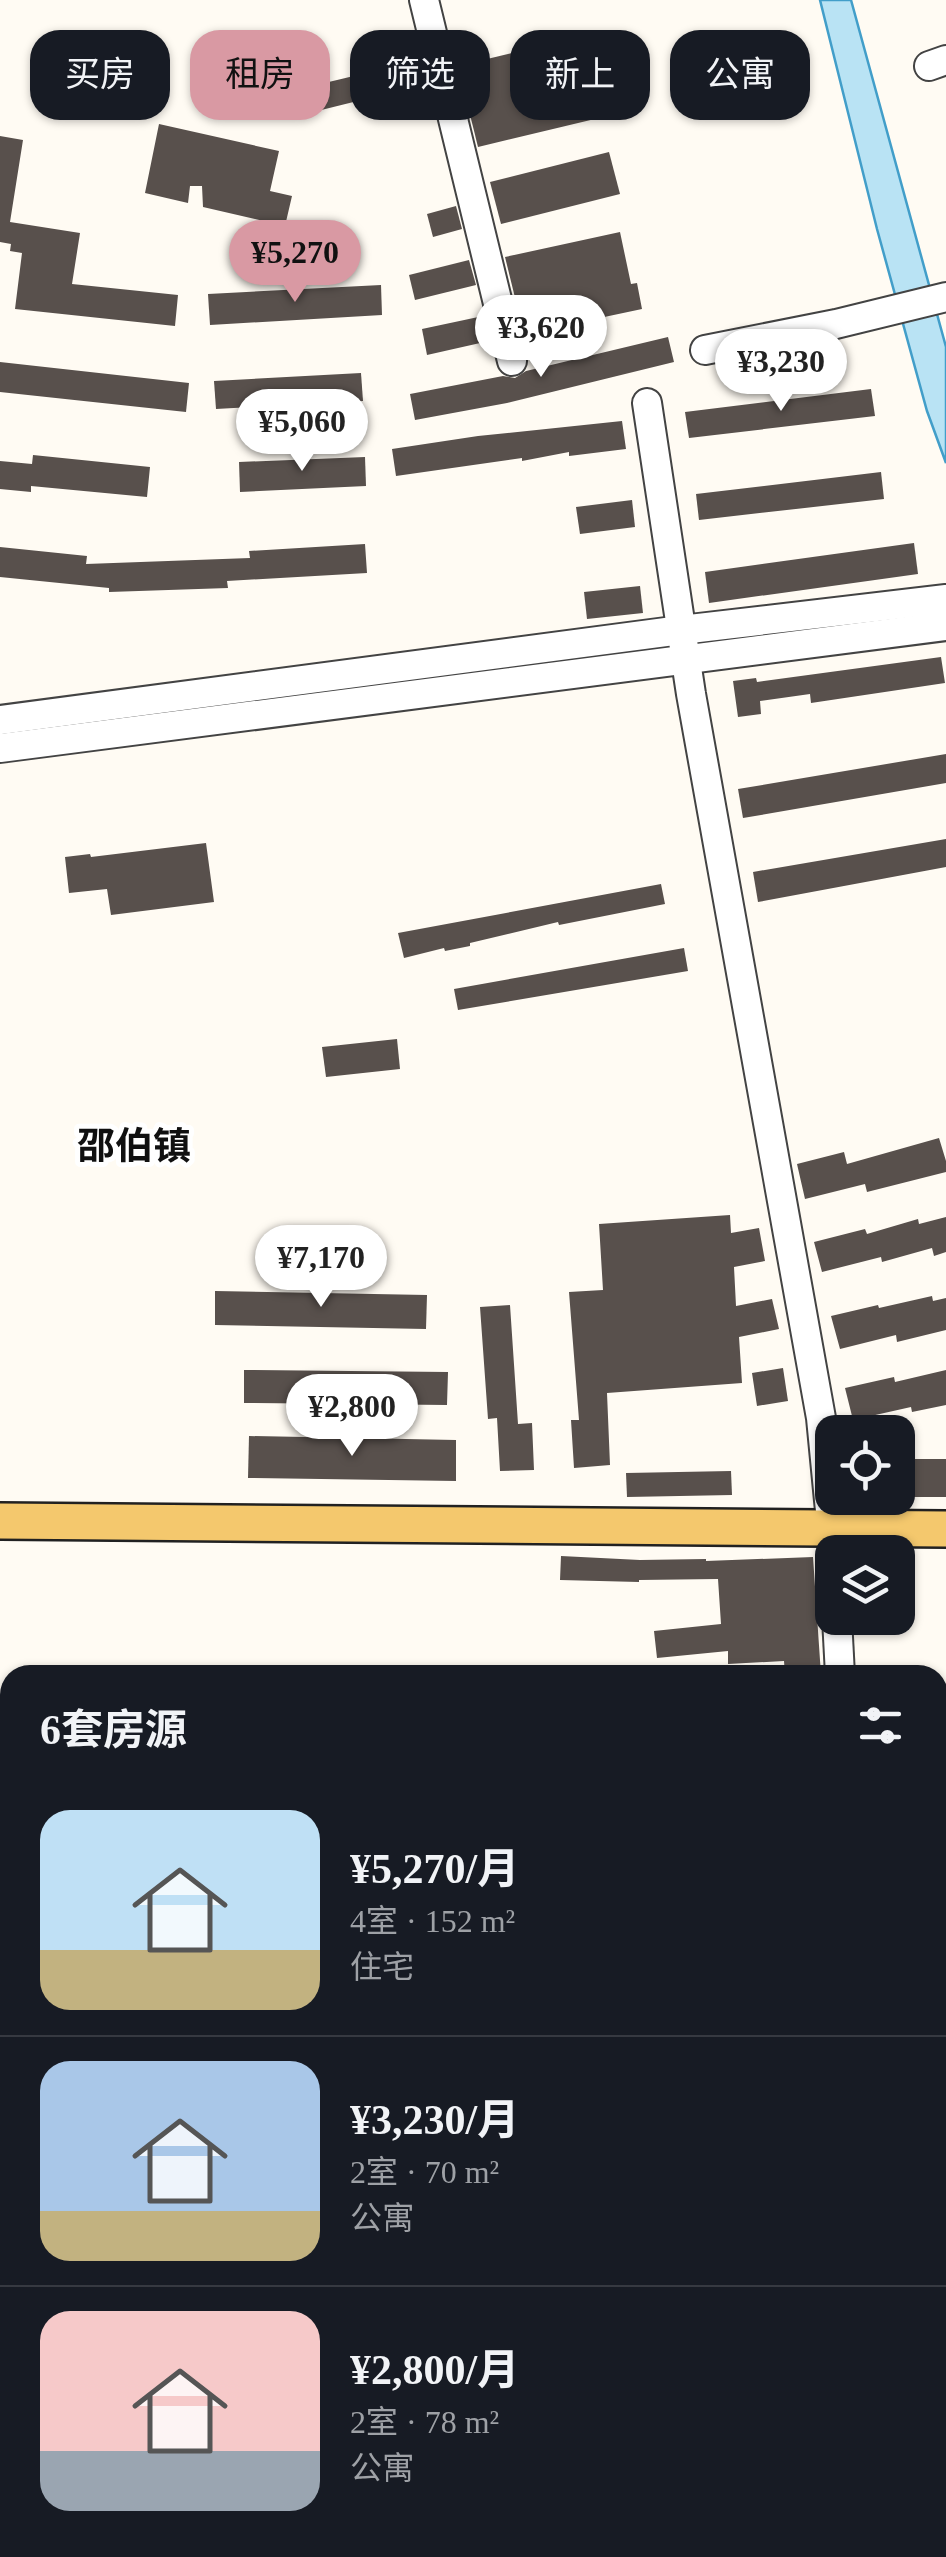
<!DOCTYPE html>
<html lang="zh">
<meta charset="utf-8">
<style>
:root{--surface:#171b24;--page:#242831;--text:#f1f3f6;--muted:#9ea1a6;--line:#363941;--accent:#d999a3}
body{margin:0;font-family:"Times New Roman","Noto Sans SC",serif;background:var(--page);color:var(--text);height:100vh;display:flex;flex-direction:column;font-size:38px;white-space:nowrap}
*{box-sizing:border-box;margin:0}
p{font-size:32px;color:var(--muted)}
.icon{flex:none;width:55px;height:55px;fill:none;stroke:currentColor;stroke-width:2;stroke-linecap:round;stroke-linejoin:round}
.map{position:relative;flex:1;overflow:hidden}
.side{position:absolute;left:0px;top:1665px;width:948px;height:892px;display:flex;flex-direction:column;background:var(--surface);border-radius:30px 30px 0 0;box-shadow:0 2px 8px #0004}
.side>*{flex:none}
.top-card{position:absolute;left:30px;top:30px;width:888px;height:90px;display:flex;gap:20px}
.controls{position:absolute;left:815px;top:1415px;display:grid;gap:20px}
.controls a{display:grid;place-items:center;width:100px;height:100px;border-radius:20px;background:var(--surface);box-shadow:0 2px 8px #0004;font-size:50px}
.price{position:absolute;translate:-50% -85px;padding:0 22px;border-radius:35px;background:#fff;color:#222;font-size:32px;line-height:65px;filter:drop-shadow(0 2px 5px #0008)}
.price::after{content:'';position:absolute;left:50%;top:60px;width:30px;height:22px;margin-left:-15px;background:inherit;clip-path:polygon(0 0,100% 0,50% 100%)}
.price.active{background:var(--accent);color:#111}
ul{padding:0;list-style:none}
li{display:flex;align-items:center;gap:30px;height:250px;padding:0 40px}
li+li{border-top:2px solid var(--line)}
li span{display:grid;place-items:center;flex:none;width:280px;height:200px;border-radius:30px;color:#555}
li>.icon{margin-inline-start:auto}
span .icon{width:120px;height:120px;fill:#fffc;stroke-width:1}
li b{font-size:42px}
h2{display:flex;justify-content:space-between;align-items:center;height:120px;padding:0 40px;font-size:42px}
.tag{padding:0 35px;border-radius:30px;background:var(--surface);box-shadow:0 2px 8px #0004;font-size:35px;line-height:90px}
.tag.active{background:var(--accent);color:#111}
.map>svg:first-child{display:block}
.water{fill:#b9e3f4;stroke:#429ec9;stroke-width:2.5}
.building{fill:#58504c}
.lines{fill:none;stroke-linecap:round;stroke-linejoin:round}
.minor-casing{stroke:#434343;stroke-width:32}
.major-casing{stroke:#212121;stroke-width:40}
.minor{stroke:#fff;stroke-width:28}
.major{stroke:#f4c86d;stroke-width:35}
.labels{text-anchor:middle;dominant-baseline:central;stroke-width:10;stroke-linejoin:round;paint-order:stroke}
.district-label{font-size:38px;font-weight:bold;fill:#101010;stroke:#fff}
</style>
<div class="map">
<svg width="946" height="2557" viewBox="0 0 946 2557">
<rect width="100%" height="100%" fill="#fffbf3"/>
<polygon class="water" points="820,0 851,0 946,347 946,463 927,411 877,229"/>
<g class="building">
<polygon points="579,37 599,118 478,147 458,66"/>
<polygon points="408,63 414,87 293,117 287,92"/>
<polygon points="159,124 279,151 270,191 292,196 285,226 203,207 202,186 190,186 188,203 145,193"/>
<polygon points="0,136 23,140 10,222 80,233 72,284 178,295 175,326 15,309 22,253 10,251 11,244 0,242"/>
<polygon points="609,152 620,194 501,224 490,182"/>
<polygon points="456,206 462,229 433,237 427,214"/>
<polygon points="620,232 631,284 637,283 642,309 524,334 505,257"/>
<polygon points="469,260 476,285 415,300 409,275"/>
<polygon points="381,285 382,315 210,325 208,294"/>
<polygon points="483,316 489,341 427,355 422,329"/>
<polygon points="668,337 674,362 507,403 415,420 410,394 503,376 515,378 526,371"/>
<polygon points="0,362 189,383 186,412 0,392"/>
<polygon points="361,373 363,401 216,409 214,381"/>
<polygon points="871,389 875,416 689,438 685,412"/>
<polygon points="622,421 626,449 569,456 569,452 522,461 522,458 396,476 392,449 478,436"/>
<polygon points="33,455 150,467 147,497 31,486 31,492 0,489 0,461 32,464"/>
<polygon points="365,457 366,486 240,492 239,462"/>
<polygon points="881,472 884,499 699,520 696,494"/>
<polygon points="632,500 635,527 580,534 576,507"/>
<polygon points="914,543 918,574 709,603 705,572"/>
<polygon points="365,544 367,573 227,581 228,588 109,592 109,588 0,577 0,547 87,556 86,564 250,558 249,551"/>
<polygon points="640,586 643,613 587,619 584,592"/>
<polygon points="941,657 945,683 811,703 810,694 760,701 761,714 738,717 733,681 756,678 757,682"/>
<polygon points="946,754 946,783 743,818 738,789"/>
<polygon points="946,839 946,867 758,902 753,872"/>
<polygon points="206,843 214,902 111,915 107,889 69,893 65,857 90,854 91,857"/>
<polygon points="661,884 665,904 559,925 558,922 470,943 470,946 445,951 444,948 404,958 398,933"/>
<polygon points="684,948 688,971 458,1010 454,989"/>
<polygon points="397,1039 400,1069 326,1077 322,1047"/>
<polygon points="939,1138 946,1161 946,1172 867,1192 865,1184 805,1199 797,1164 844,1152 847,1164"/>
<polygon points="730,1215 731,1233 759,1228 765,1261 734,1267 736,1306 772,1299 779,1329 739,1337 742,1383 607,1393 610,1465 574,1468 571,1420 579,1420 569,1292 603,1290 599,1224"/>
<polygon points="946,1217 946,1252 934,1256 932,1248 882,1262 881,1257 822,1272 814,1242 865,1229 867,1234 918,1219 919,1224"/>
<polygon points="215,1291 427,1295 426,1329 215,1325"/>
<polygon points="932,1296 933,1301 946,1298 946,1330 897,1342 896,1335 840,1349 831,1316 878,1305 879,1308"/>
<polygon points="510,1305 518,1424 532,1423 534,1470 500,1471 497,1418 488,1419 480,1307"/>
<polygon points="783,1368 788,1401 757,1406 752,1373"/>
<polygon points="244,1370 448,1372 447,1405 244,1403"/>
<polygon points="946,1370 946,1405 912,1412 911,1407 853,1420 845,1388 894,1377 895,1382"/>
<polygon points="249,1436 456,1440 456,1481 248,1478"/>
<rect x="898" y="1459" width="48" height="38"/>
<polygon points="731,1471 732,1495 627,1497 626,1473"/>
<polygon points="561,1556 640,1560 706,1559 706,1561 813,1557 821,1675 785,1675 784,1661 728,1664 728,1651 657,1658 654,1631 721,1624 718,1579 639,1580 639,1582 560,1580"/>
</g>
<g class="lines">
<g class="minor-casing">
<g id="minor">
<polyline points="424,0 512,361"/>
<polyline points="929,66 946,60"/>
<polyline points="705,350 836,324 946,297"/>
<polyline points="647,403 691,694 821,1418 834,1552"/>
<polyline points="0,720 681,630 946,599"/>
<polyline points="0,748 946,626"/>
<polyline points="837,1618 840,1675"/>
<polyline points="886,2548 887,2557"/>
</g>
</g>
<g class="major-casing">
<polyline id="major" points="0,1521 946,1529"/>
</g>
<use href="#minor" class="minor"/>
<use href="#major" class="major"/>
</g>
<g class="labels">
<g class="district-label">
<text x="134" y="1146">邵伯镇</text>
</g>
</g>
</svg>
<div class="controls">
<a><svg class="icon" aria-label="locate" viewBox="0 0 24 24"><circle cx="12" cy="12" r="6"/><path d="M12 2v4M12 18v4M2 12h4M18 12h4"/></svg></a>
<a><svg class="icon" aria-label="layers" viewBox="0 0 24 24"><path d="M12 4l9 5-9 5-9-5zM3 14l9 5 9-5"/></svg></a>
</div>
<b class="price active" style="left:295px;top:305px">¥5,270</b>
<b class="price" style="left:541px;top:380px">¥3,620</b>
<b class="price" style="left:781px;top:414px">¥3,230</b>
<b class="price" style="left:302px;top:474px">¥5,060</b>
<b class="price" style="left:321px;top:1310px">¥7,170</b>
<b class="price" style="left:352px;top:1459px">¥2,800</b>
<div class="top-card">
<a class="tag">买房</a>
<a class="tag active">租房</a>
<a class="tag">筛选</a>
<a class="tag">新上</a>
<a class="tag">公寓</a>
</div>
<section class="side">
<h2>6套房源<svg class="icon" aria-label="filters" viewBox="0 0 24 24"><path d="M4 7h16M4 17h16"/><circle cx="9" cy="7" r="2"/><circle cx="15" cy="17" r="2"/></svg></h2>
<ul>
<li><span style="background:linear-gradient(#bfe0f5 70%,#c2b280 0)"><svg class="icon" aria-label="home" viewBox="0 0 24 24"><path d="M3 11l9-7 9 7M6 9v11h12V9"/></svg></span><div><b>¥5,270/月</b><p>4室 · 152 m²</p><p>住宅</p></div></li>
<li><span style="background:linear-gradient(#a9c7e8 75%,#c2b280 0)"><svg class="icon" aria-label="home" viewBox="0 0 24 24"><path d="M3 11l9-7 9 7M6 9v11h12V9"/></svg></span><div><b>¥3,230/月</b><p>2室 · 70 m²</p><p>公寓</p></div></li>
<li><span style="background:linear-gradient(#f6c9c9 70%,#9aa5b1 0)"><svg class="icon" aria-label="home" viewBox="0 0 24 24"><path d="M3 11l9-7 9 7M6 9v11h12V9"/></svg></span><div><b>¥2,800/月</b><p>2室 · 78 m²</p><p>公寓</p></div></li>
</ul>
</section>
</div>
